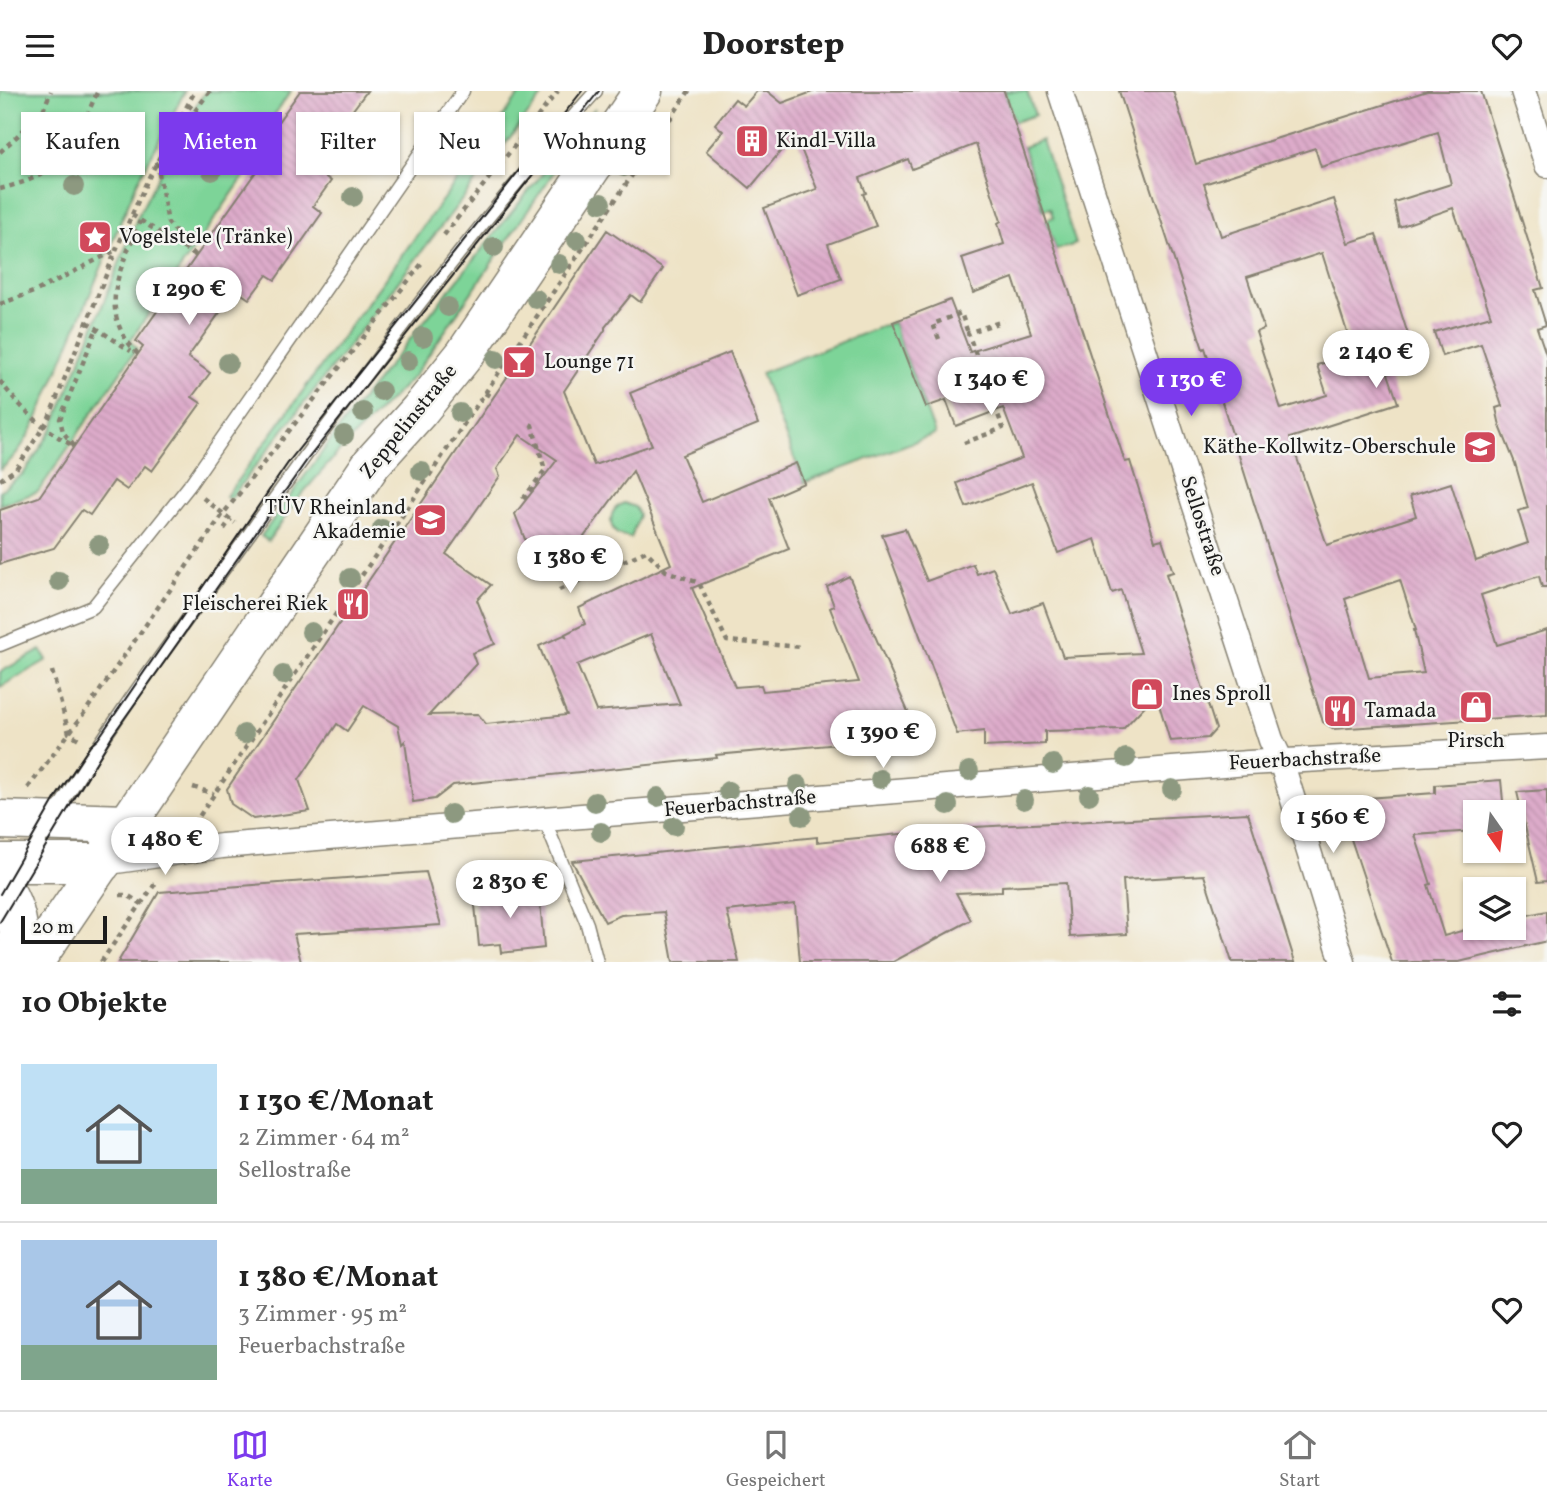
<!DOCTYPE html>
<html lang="de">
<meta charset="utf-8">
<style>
:root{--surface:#fff;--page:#f6f6f6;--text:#222;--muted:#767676;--line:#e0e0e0;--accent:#7c3aed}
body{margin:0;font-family:Vollkorn,serif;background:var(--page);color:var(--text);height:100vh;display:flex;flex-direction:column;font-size:26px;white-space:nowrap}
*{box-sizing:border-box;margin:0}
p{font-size:23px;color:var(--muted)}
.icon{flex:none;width:38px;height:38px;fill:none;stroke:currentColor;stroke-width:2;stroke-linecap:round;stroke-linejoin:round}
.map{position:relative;height:871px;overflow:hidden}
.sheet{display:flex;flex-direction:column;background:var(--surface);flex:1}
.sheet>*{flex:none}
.hud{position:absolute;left:21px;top:21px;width:700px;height:63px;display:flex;gap:14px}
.needle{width:46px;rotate:166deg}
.fabs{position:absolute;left:1463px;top:709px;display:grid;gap:14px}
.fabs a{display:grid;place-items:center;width:63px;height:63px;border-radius:0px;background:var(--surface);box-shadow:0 2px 5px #0004;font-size:35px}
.scale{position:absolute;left:21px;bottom:18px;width:86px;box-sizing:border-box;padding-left:7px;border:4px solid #1c1c1c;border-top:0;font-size:19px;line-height:24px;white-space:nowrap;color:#1c1c1c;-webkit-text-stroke:5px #f6f6f2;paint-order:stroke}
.price{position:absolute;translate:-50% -60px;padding:0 16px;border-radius:24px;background:#fff;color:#222;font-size:23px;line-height:46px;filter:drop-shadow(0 2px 4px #0008)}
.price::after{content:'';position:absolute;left:50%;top:42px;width:21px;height:16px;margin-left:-10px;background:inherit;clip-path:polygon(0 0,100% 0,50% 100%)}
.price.on{background:var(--accent);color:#fff}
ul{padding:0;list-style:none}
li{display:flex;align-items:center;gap:21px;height:175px;padding:0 21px}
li+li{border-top:2px solid var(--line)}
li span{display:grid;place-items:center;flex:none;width:196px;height:140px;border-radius:0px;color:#555}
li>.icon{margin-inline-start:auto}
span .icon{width:84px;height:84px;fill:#fffc;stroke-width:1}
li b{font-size:30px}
h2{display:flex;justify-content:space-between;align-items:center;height:84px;padding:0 21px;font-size:30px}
.pill{padding:0 24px;border-radius:0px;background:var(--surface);box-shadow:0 2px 5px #0004;font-size:24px;line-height:63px}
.pill.on{background:var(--accent);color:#fff}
header{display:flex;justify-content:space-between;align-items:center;height:91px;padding:0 21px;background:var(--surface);font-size:32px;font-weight:800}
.dock{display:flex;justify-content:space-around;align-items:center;height:98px;border-top:2px solid var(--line);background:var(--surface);font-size:19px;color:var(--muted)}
.dock a{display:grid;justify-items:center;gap:4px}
.dock .on{color:var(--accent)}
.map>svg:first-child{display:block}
.green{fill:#7dd498;stroke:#4c785a;stroke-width:2}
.building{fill:url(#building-back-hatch);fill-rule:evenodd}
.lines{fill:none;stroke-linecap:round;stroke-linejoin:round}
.lane-casing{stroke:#858071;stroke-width:15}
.street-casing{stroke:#858071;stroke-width:27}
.primary-casing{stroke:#858071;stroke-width:41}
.path{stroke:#858071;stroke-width:4.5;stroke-dasharray:5 5;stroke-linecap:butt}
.lane{stroke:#fff;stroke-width:12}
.street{stroke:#fff;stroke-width:24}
.primary{stroke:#fff;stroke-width:38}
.tram{stroke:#1c1c1c;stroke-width:2}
.tree{fill:#8d9980}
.labels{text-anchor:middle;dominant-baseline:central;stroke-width:5;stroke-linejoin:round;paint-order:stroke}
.poi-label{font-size:21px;fill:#1c1c1c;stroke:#f6f6f2;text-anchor:start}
.street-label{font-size:21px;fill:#1c1c1c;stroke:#f6f6f2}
</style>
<header><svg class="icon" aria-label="menu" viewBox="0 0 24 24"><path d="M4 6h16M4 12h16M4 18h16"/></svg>Doorstep<svg class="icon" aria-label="heart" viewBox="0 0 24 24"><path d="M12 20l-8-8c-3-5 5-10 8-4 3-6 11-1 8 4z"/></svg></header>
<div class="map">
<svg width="1547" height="871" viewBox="0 0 1547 871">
<defs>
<pattern id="building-back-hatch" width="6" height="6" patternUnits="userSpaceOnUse" patternTransform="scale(1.75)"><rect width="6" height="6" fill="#ddabca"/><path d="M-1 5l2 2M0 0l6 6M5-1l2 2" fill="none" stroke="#bd93ad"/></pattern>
</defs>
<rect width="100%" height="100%" fill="#f6f6f2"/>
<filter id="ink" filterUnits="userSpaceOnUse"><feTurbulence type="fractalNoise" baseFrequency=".0143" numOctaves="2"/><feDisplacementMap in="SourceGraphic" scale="14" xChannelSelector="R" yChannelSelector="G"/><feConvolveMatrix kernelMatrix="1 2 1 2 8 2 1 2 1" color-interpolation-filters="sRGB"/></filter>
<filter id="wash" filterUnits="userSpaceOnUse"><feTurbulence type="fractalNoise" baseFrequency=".00686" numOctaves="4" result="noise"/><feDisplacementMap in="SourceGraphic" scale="28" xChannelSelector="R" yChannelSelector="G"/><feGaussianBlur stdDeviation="1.57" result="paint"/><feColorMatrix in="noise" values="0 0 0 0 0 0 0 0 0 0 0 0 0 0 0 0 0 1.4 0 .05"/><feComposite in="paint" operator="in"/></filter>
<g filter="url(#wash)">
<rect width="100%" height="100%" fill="#eee3c6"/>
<g class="green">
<path d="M0,0H185L137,92L37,329C27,348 17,365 0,379Z"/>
<polygon points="206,0 291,0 252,56 259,64 130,250 137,257 38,401 0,414 0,400 24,382 53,337 139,123 190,23"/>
<polygon points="522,0 546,0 230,408 226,405"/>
<polygon points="1004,0 1027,0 1035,24 1014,31"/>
<polygon points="595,17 544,96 414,285 342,357 301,404 268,450 261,445 346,328"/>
<polygon points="1042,49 1076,153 1056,159 1046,129 1053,126 1050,117 1043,119 1023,56"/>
<polygon points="893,231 935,343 804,392 761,282"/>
<path d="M624,412L635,416L639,424L631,447L617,443C607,433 610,417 624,412Z"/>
<polygon points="41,559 47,569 0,596 0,581"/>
</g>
<g id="blocks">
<g class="building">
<polygon points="300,0 367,0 311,75 331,90 313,115 322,122 275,189 267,184 249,208 236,199 188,266 210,282 192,306 201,312 152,380 145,375 127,399 114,390 90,424 82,419 54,457 0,473 0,419 39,406 143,256 136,250 267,65 258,59"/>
<polygon points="757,0 767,0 782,12 815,0 1004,0 1125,371 1130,370 1155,450 1162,448 1173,481 1166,483 1216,638 1208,647 1170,650 1156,603 1123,638 1045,640 1045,653 984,656 984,640 957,643 882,444 905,438 927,490 973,473 977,483 993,477 1012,523 1043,512 1063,566 1141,562 1121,499 1112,502 1095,448 1058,462 1032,391 966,416 957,392 1022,367 1003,317 956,335 946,309 926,316 893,231 950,209 970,261 1031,242 1013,187 973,202 962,167 1004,153 998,132 1001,130 976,53 912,78 908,68 860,87 866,102 863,103 876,135 828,153 841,188 797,204 764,117 817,98 795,43 750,97 706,60 723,40 715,33 735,8 744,15"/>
<path d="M1119,0H1173L1196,73L1427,0H1481L1543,197L1535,199L1546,234L1537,237L1547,266V496H1542L1539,485L1481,504L1497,554L1547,539V624L1334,638L1323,631L1205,257L1203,258ZM1438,41L1451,93L1394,111L1399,136L1453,117L1491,225L1434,241L1442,265L1481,253L1502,315L1496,317L1500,335L1515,372L1528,417L1518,420L1528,452L1476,470L1451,392L1410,405L1416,425L1327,454L1290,347L1398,312L1381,262L1411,253L1376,143L1348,152L1334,108L1221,145L1204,93L1315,57L1321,76ZM1322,162L1354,263L1317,274L1327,304L1281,318L1256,241L1264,238L1247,186ZM1400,489L1416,539H1414L1424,582L1369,587L1345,508Z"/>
<path d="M607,139L663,178L640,211L631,204L605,236V239L564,300L594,374L652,354L630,302L730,261L758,333L682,364L702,411L796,372L804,392L769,407L789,458L692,497L735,596L761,594L763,600L859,591L830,517L834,515L827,496L849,485L919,646L716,664L717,667L453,694L435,708L413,711L405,650L402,653L398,635L364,615L347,640L337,633L299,689L310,720L253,728L231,713L227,698ZM520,344L557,369L515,423L534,471L554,486L633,380L671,473L579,517L585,533L565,543L566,545L564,544L539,555L567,624L486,633L478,623L429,624L476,573L472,562L495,553L477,509L491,494L446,463L500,385L497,378ZM651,543L680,613L596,620L577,574Z"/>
<polygon points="1501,689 1504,721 1475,721 1475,740 1415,744 1431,793 1428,794 1444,845 1475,836 1514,836 1514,827 1547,820 1547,850 1459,871 1392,871 1343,724 1353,708 1435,702 1435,694"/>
<polygon points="1547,699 1547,790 1538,791 1517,701"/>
<polygon points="1248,722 1295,871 1232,871 1204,784 1123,789 1127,843 1070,846 1066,792 1002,795 1002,800 956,802 971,829 893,871 800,871 795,813 727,820 739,871 673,871 664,821 621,824 605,831 572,770 817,746 817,751 974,736"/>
<polygon points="426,781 441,834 294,843 301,871 118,871 159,801"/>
<polygon points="539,798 544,857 501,862 500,853 479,855 474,804"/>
</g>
</g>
</g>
<g filter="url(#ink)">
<use href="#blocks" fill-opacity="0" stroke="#858071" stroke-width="2"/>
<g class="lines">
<g class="lane-casing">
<g id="lane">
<polyline points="0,554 93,516 189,395 463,0"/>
<polyline points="544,728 587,833 597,871"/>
<path d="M30,766C94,653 173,548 250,442C359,289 470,140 596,0"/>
</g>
</g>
<g class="street-casing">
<g id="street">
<polyline points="1060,0 1271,649 1281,670 1343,871"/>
<polyline points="1523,0 1547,74"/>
<polyline points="102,772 222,755 544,728 1248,672 1547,656"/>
</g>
</g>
<g class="primary-casing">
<g id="primary">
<polyline points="0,729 127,733"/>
<polyline points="0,772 102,772"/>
<path d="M0,792C17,816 22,842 18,871"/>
<polyline points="34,871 372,372 419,320 465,263 643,0"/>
</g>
</g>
<g class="path">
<polyline points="188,14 253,65"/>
<polyline points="195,20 210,0"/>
<polyline points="0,61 42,22 51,0"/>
<path d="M0,98C23,92 51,83 67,64C78,51 89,17 98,0"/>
<polyline points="132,124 193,163"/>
<polyline points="444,144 558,0"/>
<path d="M196,165L168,132L157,72C195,58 225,51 262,72"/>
<polyline points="0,213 36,200 116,159"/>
<polyline points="87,231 131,260"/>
<polyline points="939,248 933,233 961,222 968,242"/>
<path d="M138,263C95,219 121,178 140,130"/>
<path d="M0,290C19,316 44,339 72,354"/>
<polyline points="485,302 493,307"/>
<polyline points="964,352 1003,337 968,242 1003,230"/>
<polyline points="74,355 63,341 60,328 97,237"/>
<polyline points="0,389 16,378 48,329 116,159 148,88 195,0"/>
<polyline points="203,407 235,432"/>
<polyline points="523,408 545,379 532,334 528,332"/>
<polyline points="224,438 231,428"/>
<polyline points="559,499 646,460 666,480 699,492 727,550 802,556"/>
<polyline points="52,580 69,642 79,648"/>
<polyline points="193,696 214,703"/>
<polyline points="28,697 85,621 223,423 424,170"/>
<polyline points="194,733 689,0"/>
<polyline points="120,804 127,804 142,813"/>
<polyline points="101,871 157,790"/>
</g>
<use href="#lane" class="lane"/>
<use href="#street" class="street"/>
<use href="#primary" class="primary"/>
<g class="tram">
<polyline points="0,803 56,706 90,655 98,648 290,369 582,0"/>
<polyline points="0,831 112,645 307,369 599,0"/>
</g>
</g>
<g class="tree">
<circle cx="235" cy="41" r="10"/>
<circle cx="78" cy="74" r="10"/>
<circle cx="624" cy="76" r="10"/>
<circle cx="212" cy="80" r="10"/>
<circle cx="74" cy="95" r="10"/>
<circle cx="353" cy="106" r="10"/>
<circle cx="601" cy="112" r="10"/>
<circle cx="577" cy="149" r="10"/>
<circle cx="494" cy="156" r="10"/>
<circle cx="559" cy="173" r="10"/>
<circle cx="536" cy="208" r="10"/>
<circle cx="448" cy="216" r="10"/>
<circle cx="423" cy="246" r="10"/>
<circle cx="496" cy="268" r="10"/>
<circle cx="408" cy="270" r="10"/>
<circle cx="228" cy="272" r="10"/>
<circle cx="381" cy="300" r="10"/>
<circle cx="363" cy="321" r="10"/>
<circle cx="460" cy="322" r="10"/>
<circle cx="344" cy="344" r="10"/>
<circle cx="421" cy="380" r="10"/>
<circle cx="382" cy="438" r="10"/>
<circle cx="99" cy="454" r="10"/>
<circle cx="350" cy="487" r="10"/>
<circle cx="59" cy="490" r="10"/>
<circle cx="311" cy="541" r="10"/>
<circle cx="283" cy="584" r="10"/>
<circle cx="244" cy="643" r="10"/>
<circle cx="1126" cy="667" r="10"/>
<circle cx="1053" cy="673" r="10"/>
<circle cx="969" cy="680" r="10"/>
<circle cx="880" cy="688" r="10"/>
<circle cx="798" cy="694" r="10"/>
<circle cx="1172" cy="698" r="10"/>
<circle cx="728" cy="700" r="10"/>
<circle cx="1089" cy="704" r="10"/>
<circle cx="658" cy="706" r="10"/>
<circle cx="1024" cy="709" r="10"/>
<circle cx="595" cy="711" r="10"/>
<circle cx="948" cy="714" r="10"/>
<circle cx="451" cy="723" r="10"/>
<circle cx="802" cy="725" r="10"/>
<circle cx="674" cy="735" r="10"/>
<circle cx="601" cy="741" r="10"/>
</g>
</g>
<defs>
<g id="building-square" transform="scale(1.75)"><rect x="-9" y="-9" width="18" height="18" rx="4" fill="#d1495b" stroke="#f6f6f2"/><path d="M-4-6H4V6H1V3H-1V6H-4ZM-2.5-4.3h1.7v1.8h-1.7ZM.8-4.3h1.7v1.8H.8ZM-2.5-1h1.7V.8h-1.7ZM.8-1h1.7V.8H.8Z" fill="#fff"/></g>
<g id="sight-square" transform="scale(1.75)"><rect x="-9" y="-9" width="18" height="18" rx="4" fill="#d1495b" stroke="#f6f6f2"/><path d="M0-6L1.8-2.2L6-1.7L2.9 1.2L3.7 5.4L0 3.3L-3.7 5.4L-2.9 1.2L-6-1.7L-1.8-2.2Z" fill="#fff"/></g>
<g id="bar-square" transform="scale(1.75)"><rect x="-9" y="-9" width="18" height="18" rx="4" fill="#d1495b" stroke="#f6f6f2"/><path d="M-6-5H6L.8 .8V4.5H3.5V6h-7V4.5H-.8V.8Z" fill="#fff"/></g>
<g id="school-square" transform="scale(1.75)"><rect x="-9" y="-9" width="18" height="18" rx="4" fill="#d1495b" stroke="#f6f6f2"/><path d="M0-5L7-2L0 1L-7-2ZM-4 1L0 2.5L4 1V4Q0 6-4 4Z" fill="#fff"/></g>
<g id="university-square" transform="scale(1.75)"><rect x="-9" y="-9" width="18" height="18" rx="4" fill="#d1495b" stroke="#f6f6f2"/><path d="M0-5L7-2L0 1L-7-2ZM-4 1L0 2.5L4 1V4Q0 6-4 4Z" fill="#fff"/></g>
<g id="restaurant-square" transform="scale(1.75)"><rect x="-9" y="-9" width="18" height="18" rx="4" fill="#d1495b" stroke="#f6f6f2"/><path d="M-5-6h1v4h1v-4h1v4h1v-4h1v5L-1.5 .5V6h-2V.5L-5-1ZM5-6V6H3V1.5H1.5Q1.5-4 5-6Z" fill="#fff"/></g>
<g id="shop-square" transform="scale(1.75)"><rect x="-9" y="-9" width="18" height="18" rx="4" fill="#d1495b" stroke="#f6f6f2"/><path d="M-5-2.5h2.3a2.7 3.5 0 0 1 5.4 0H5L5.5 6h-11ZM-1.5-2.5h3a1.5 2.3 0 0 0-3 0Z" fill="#fff"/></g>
</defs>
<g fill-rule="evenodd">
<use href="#building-square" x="752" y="50"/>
<use href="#sight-square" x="95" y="146"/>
<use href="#bar-square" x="519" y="271"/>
<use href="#school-square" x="1480" y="356"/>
<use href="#university-square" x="430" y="429"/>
<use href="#restaurant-square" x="353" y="513"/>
<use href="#shop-square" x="1147" y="603"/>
<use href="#shop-square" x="1476" y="616"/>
<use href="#restaurant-square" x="1340" y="620"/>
</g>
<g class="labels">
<g class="poi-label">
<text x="776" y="50">Kindl-Villa</text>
<text x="119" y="146">Vogelstele (Tränke)</text>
<text x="544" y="271">Lounge 71</text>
<text x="1456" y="356" text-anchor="end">Käthe-Kollwitz-Oberschule</text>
<text x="406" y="417" text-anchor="end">TÜV Rheinland<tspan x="406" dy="24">Akademie</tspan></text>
<text x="328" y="513" text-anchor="end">Fleischerei Riek</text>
<text x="1172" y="603">Ines Sproll</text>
<text x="1364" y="620">Tamada</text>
<text x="1476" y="650" text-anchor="middle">Pirsch</text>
</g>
<g class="street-label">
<text transform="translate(409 331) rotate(-51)">Zeppelinstraße</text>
<text transform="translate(1202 435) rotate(72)">Sellostraße</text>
<text transform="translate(1305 669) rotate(-3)">Feuerbachstraße</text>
<text transform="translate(740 713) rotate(-5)">Feuerbachstraße</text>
</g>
</g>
</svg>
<div class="fabs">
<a><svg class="needle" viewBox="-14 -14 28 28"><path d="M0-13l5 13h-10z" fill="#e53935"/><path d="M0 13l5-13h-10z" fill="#767676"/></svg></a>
<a><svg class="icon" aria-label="layers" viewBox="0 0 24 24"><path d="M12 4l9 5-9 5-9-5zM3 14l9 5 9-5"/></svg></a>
</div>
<div class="scale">20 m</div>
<b class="price" style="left:189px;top:236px">1 290 €</b>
<b class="price" style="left:1376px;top:299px">2 140 €</b>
<b class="price" style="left:991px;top:326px">1 340 €</b>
<b class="price on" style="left:1191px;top:327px">1 130 €</b>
<b class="price" style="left:570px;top:504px">1 380 €</b>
<b class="price" style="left:883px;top:679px">1 390 €</b>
<b class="price" style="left:1333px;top:764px">1 560 €</b>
<b class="price" style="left:165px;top:786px">1 480 €</b>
<b class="price" style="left:940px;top:793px">688 €</b>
<b class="price" style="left:510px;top:829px">2 830 €</b>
<div class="hud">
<a class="pill">Kaufen</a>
<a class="pill on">Mieten</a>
<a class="pill">Filter</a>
<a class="pill">Neu</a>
<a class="pill">Wohnung</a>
</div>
</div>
<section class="sheet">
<h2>10 Objekte<svg class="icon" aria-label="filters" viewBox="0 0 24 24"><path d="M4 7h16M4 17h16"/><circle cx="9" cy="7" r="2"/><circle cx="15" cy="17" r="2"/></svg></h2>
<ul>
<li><span style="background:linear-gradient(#bfe0f5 75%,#7fa58c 0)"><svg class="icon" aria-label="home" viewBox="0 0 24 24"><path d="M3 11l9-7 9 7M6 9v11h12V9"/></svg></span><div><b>1 130 €/Monat</b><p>2 Zimmer · 64 m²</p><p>Sellostraße</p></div><svg class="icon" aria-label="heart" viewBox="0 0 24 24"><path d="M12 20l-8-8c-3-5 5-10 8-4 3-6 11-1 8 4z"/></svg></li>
<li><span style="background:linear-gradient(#a9c7e8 75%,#7fa58c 0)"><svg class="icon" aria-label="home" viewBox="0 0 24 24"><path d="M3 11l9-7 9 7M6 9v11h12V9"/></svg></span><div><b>1 380 €/Monat</b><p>3 Zimmer · 95 m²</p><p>Feuerbachstraße</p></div><svg class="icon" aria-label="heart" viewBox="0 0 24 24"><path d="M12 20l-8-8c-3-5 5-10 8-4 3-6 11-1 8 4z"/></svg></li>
</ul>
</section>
<nav class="dock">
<a class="on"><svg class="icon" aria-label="map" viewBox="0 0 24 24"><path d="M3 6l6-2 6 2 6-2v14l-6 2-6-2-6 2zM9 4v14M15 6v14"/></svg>Karte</a>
<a><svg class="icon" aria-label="saved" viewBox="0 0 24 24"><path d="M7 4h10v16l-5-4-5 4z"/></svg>Gespeichert</a>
<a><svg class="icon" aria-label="home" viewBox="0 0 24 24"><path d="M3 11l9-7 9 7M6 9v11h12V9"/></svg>Start</a>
</nav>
